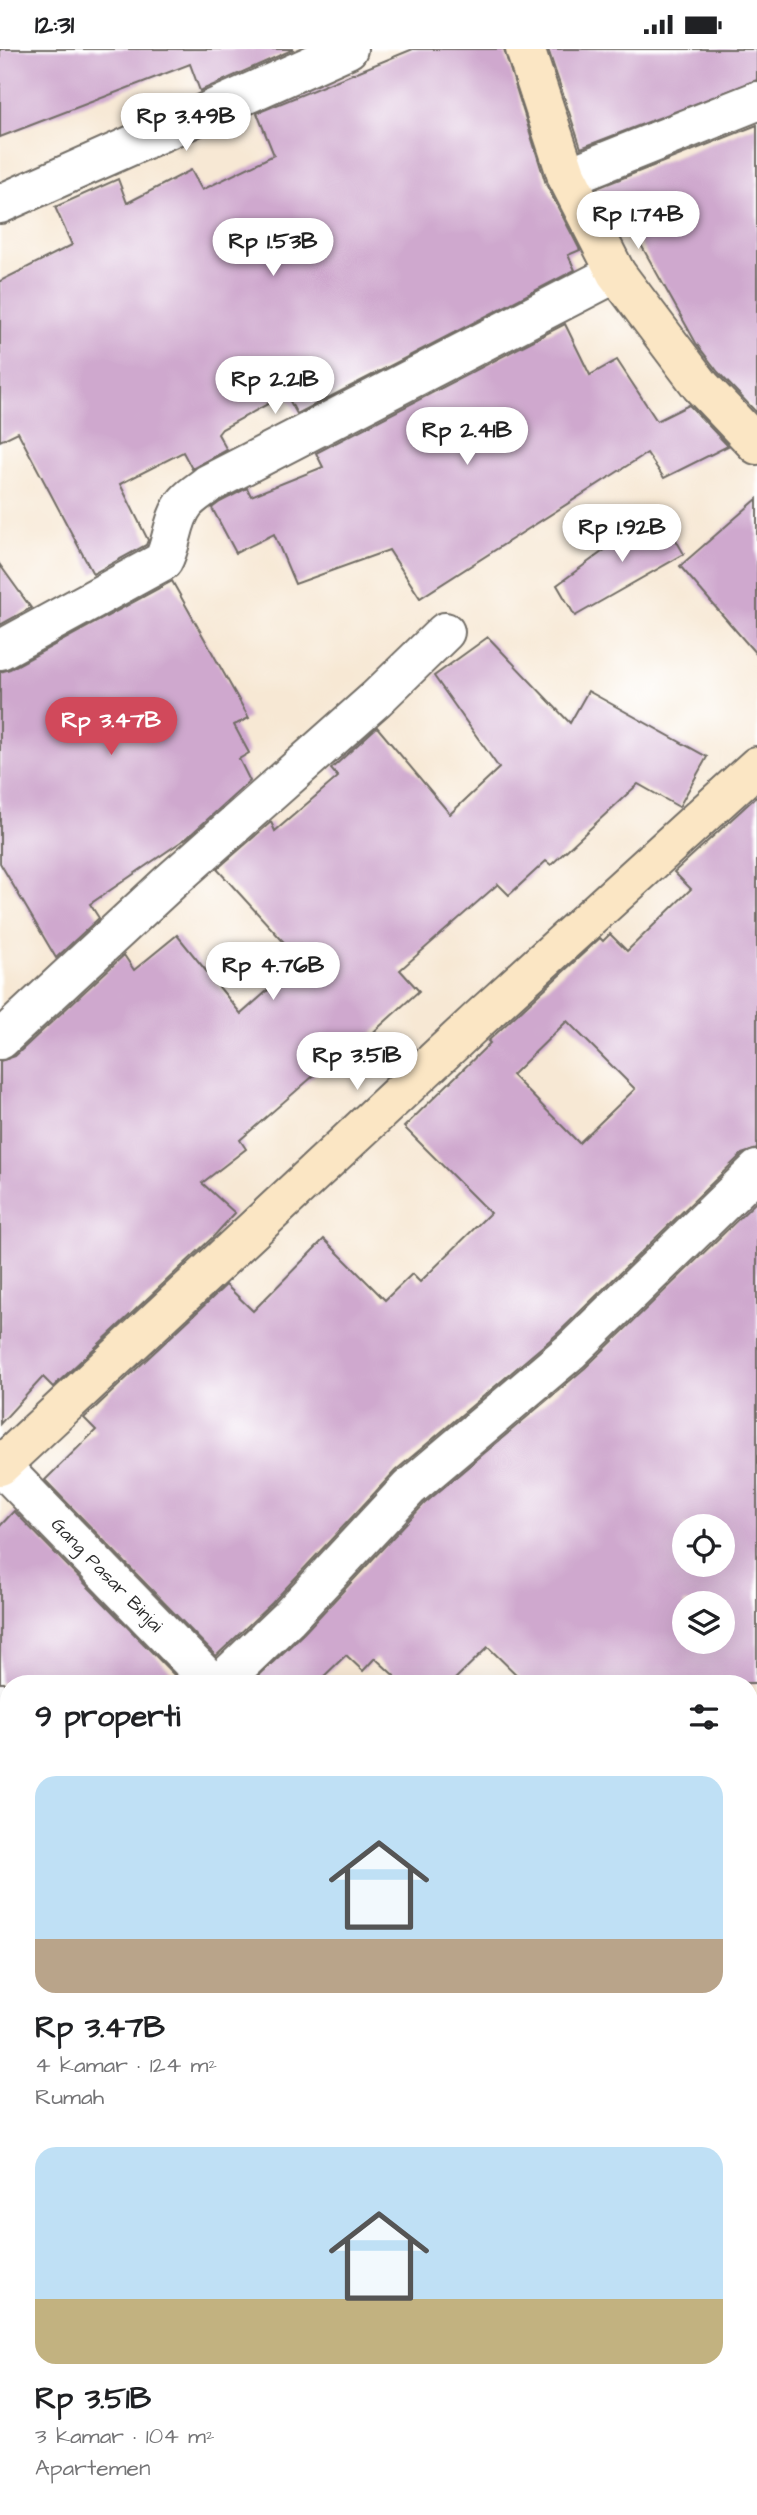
<!DOCTYPE html>
<html lang="id">
<meta charset="utf-8">
<style>
:root{--surface:#fff;--page:#f2f2f2;--text:#202124;--muted:#757577;--accent:#d1495b}
body{margin:0;font-family:"Architects Daughter",sans-serif;background:var(--page);color:var(--text);height:100vh;display:flex;flex-direction:column;font-size:26px;white-space:nowrap}
*{box-sizing:border-box;margin:0}
p{font-size:23px;color:var(--muted)}
.icon{flex:none;width:38px;height:38px;fill:none;stroke:currentColor;stroke-width:2;stroke-linecap:round;stroke-linejoin:round}
.map{position:relative;flex:1;overflow:hidden}
.drawer{position:absolute;left:0px;top:1626px;width:758px;height:842px;display:flex;flex-direction:column;background:var(--surface);border-radius:28px 28px 0 0;box-shadow:0 7px 28px #0002}
.drawer>*{flex:none}
.buttons{position:absolute;left:672px;top:1465px;display:grid;gap:14px}
.buttons a{display:grid;place-items:center;width:63px;height:63px;border-radius:50%;background:var(--surface);box-shadow:0 7px 28px #0002;font-size:35px}
.price{position:absolute;translate:-50% -60px;padding:0 16px;border-radius:24px;background:#fff;color:#222;font-size:23px;line-height:46px;filter:drop-shadow(0 2px 4px #0008)}
.price::after{content:'';position:absolute;left:50%;top:42px;width:21px;height:16px;margin-left:-10px;background:inherit;clip-path:polygon(0 0,100% 0,50% 100%)}
.price.active{background:var(--accent);color:#fff}
ul{padding:0;list-style:none}
li{display:grid;align-content:center;gap:14px;height:371px;padding:0 35px}
li span{display:grid;place-items:center;height:217px;border-radius:21px;color:#555}
li>.icon{margin-inline-start:auto}
span .icon{width:126px;height:126px;fill:#fffc;stroke-width:1}
li b{font-size:30px}
h2{display:flex;justify-content:space-between;align-items:center;height:84px;padding:0 35px;font-size:30px}
.status{display:flex;justify-content:space-between;align-items:center;height:49px;padding:0 35px;background:var(--surface);direction:ltr}
.status svg{height:19px;fill:currentColor}
.map>svg:first-child{display:block}
.water{fill:url(#water-rules);stroke:#3c7378;stroke-width:2}
.building{fill:#cfa8ce;fill-rule:evenodd}
.lines{fill:none;stroke-linecap:round;stroke-linejoin:round}
.street-casing{stroke:#726d66;stroke-width:42}
.secondary-casing{stroke:#726d66;stroke-width:42}
.street{stroke:#fff;stroke-width:38}
.secondary{stroke:#fbe6c4;stroke-width:38}
.labels{text-anchor:middle;dominant-baseline:central;stroke-width:5;stroke-linejoin:round;paint-order:stroke}
.street-label{font-size:19px;fill:#2b2b2b;stroke:#fff}
</style>
<div class="status"><b>12:31</b><svg viewBox="0 0 49 12"><path d="M0 12V9h3v3zM5 12V6h3v6zM10 12V3h3v9zM15 12V0h3v12zM26 1h20v11H26zM47 4h2v5h-2z"/></svg></div>
<div class="map">
<svg width="757" height="2466" viewBox="0 0 757 2466">
<defs>
<pattern id="water-rules" width="6" height="5" patternUnits="userSpaceOnUse" patternTransform="scale(1.75)"><rect width="6" height="5" fill="#4dbbc4"/><path d="M0 2.5h6" fill="none" stroke="#40989f"/></pattern>
</defs>
<rect width="100%" height="100%" fill="#fff"/>
<filter id="ink" filterUnits="userSpaceOnUse"><feTurbulence type="fractalNoise" baseFrequency=".0143" numOctaves="2"/><feDisplacementMap in="SourceGraphic" scale="14" xChannelSelector="R" yChannelSelector="G"/><feConvolveMatrix kernelMatrix="1 2 1 2 8 2 1 2 1" color-interpolation-filters="sRGB"/></filter>
<filter id="wash" filterUnits="userSpaceOnUse"><feTurbulence type="fractalNoise" baseFrequency=".00686" numOctaves="4" result="noise"/><feDisplacementMap in="SourceGraphic" scale="28" xChannelSelector="R" yChannelSelector="G"/><feGaussianBlur stdDeviation="1.57" result="paint"/><feColorMatrix in="noise" values="0 0 0 0 0 0 0 0 0 0 0 0 0 0 0 0 0 1.4 0 .05"/><feComposite in="paint" operator="in"/></filter>
<g filter="url(#wash)">
<rect width="100%" height="100%" fill="#f7e8d4"/>
<g class="water">
<polygon points="757,1837 757,2228 749,2253 749,1854"/>
<polygon points="749,2425 757,2432 757,2466 637,2466 633,2459 749,2459"/>
</g>
<g id="blocks">
<g class="building">
<polygon points="0,0 294,0 200,42 190,15 0,88"/>
<polygon points="413,0 504,0 546,135 580,201 568,206 575,221 297,365 286,345 222,380 218,385 227,401 192,420 183,403 120,435 148,491 146,496 93,525 18,383 0,392 0,232 72,196 55,158 118,130 127,154 191,121 202,141 274,106 257,64"/>
<polygon points="548,0 757,0 757,31 581,99"/>
<polygon points="757,76 757,364 718,323 696,294 631,178 620,183 597,139"/>
<polygon points="565,275 590,326 617,311 657,372 689,356 728,397 664,429 647,404 420,549 389,501 295,535 274,485 236,504 212,459 220,453 247,439 251,447 323,418 316,404"/>
<polygon points="757,450 757,606 680,517"/>
<polygon points="659,461 684,505 575,567 557,536"/>
<polygon points="0,516 31,559 0,576"/>
<polygon points="172,532 249,669 234,676 249,704 239,710 250,732 188,788 90,855 99,869 56,909 0,814 0,623 10,620"/>
<polygon points="488,588 570,674 588,642 707,708 679,758 638,735 551,816 546,812 509,846 498,835 400,921 419,942 348,1006 343,1001 240,1091 246,1100 202,1134 235,1164 212,1189 53,1338 43,1328 0,1375 0,1012 15,1007 124,906 134,921 177,886 241,965 301,912 217,820 271,773 275,782 338,728 331,720 377,678 450,765 499,719 434,627"/>
<path d="M757,747V1100L742,1105L556,1286L395,1422L272,1554L216,1607L45,1431L96,1381L84,1369L226,1236L253,1262L324,1190L385,1251L412,1225L420,1233L490,1164L404,1078L490,994L488,992L600,889L603,892L610,885L627,902L691,840L674,823ZM567,972L635,1040L579,1094L512,1026Z"/>
<path d="M757,1152V1634H525L488,1598L451,1634H402L375,1609L363,1622L346,1606L317,1634H251L304,1584L424,1455L585,1319ZM684,1477H723V1516H684ZM684,1554H723V1592H684Z"/>
<polygon points="14,1462 182,1634 0,1634 0,1477"/>
</g>
</g>
</g>
<g filter="url(#ink)">
<use href="#blocks" fill-opacity="0" stroke="#726d66" stroke-width="2"/>
<g class="lines">
<g class="street-casing">
<g id="street">
<polyline points="567,128 757,52"/>
<polyline points="0,155 348,0"/>
<path d="M0,601L163,512C173,494 172,469 186,453C192,446 201,441 208,435L616,224"/>
<polyline points="0,991 170,833 376,650 445,583"/>
<path id="s1" d="M1,1417L212,1634"/>
<polyline points="220,1634 288,1569 409,1439 571,1302 757,1121"/>
<polyline points="0,1820 9,1814"/>
<polyline points="0,2126 9,2116"/>
<polyline points="749,2370 757,2354"/>
<polyline points="205,2466 209,2459"/>
<polyline points="369,2466 373,2459"/>
</g>
</g>
<g class="secondary-casing">
<g id="secondary">
<polyline points="525,0 567,128 616,224 701,337 757,396"/>
<polyline points="0,1417 479,970 757,717"/>
</g>
</g>
<use href="#street" class="street"/>
<use href="#secondary" class="secondary"/>
</g>
</g>
<g class="labels">
<g class="street-label">
<text stroke="none"><textPath href="#s1" startOffset="152">Gang Pasar Binjai</textPath></text>
</g>
</g>
</svg>
<div class="buttons">
<a><svg class="icon" aria-label="locate" viewBox="0 0 24 24"><circle cx="12" cy="12" r="6"/><path d="M12 2v4M12 18v4M2 12h4M18 12h4"/></svg></a>
<a><svg class="icon" aria-label="layers" viewBox="0 0 24 24"><path d="M12 4l9 5-9 5-9-5zM3 14l9 5 9-5"/></svg></a>
</div>
<b class="price" style="left:186px;top:104px">Rp 3.49B</b>
<b class="price" style="left:638px;top:202px">Rp 1.74B</b>
<b class="price" style="left:273px;top:229px">Rp 1.53B</b>
<b class="price" style="left:275px;top:367px">Rp 2.21B</b>
<b class="price" style="left:467px;top:418px">Rp 2.41B</b>
<b class="price" style="left:622px;top:515px">Rp 1.92B</b>
<b class="price active" style="left:111px;top:708px">Rp 3.47B</b>
<b class="price" style="left:273px;top:953px">Rp 4.76B</b>
<b class="price" style="left:357px;top:1043px">Rp 3.51B</b>
<section class="drawer">
<h2>9 properti<svg class="icon" aria-label="filters" viewBox="0 0 24 24"><path d="M4 7h16M4 17h16"/><circle cx="9" cy="7" r="2"/><circle cx="15" cy="17" r="2"/></svg></h2>
<ul>
<li><span style="background:linear-gradient(#bfe0f5 75%,#b9a48a 0)"><svg class="icon" aria-label="home" viewBox="0 0 24 24"><path d="M3 11l9-7 9 7M6 9v11h12V9"/></svg></span><div><b>Rp 3.47B</b><p>4 kamar · 124 m²</p><p>Rumah</p></div></li>
<li><span style="background:linear-gradient(#bfe0f5 70%,#c2b280 0)"><svg class="icon" aria-label="home" viewBox="0 0 24 24"><path d="M3 11l9-7 9 7M6 9v11h12V9"/></svg></span><div><b>Rp 3.51B</b><p>3 kamar · 104 m²</p><p>Apartemen</p></div></li>
</ul>
</section>
</div>
